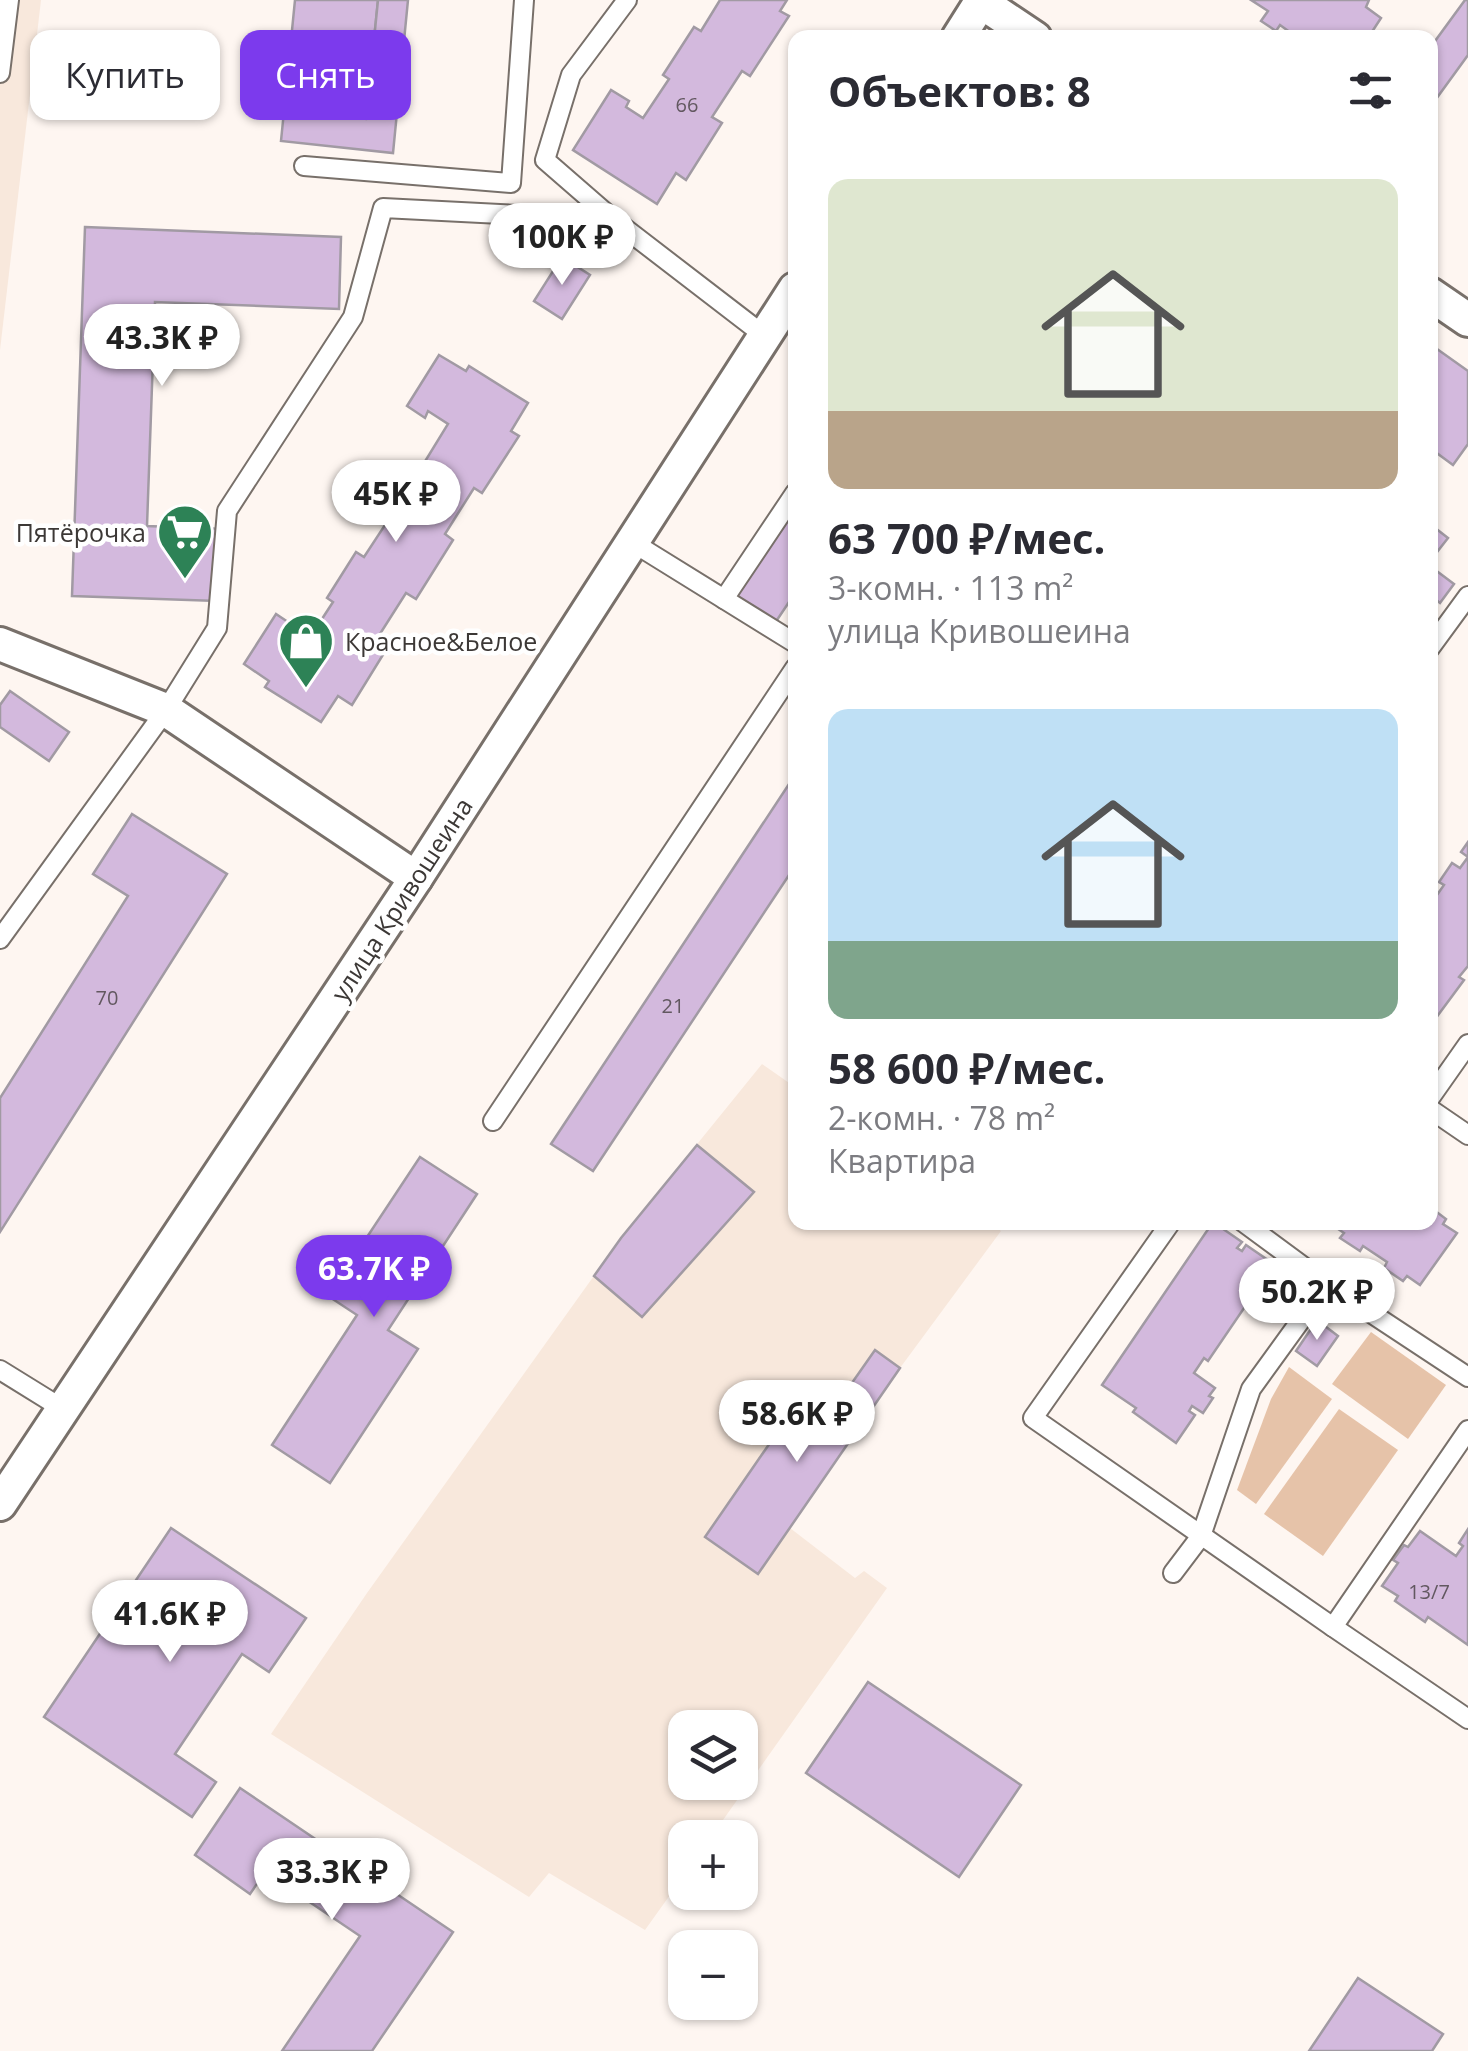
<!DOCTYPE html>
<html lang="ru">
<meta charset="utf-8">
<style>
:root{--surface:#fff;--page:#f7f7f7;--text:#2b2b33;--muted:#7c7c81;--accent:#7c3aed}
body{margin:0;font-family:"Open Sans",sans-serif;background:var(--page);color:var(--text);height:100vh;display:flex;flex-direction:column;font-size:38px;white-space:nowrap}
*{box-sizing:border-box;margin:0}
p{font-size:32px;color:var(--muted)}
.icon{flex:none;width:55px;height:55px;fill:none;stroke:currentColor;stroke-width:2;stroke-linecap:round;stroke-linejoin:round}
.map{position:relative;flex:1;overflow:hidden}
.sheet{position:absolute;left:788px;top:30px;width:650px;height:1200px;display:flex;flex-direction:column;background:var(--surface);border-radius:20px;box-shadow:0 2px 8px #0004}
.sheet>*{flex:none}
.guide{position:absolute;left:30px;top:30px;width:608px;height:90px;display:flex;gap:20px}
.fabs{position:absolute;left:668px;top:1710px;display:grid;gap:20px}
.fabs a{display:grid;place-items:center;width:90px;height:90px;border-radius:20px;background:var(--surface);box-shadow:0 2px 8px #0004;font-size:50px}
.price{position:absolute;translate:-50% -85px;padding:0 22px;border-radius:35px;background:#fff;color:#222;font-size:32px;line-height:65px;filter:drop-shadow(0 2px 5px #0008)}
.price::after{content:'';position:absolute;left:50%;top:60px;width:30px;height:22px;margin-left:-15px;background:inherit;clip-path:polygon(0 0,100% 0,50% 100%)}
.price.active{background:var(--accent);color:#fff}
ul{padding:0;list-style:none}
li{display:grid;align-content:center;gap:20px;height:530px;padding:0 40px}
li span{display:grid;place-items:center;height:310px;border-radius:20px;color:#555}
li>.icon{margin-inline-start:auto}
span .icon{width:180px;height:180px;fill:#fffc;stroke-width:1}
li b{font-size:42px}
h2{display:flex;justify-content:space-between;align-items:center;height:120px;padding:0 40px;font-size:42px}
.tag{padding:0 35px;border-radius:20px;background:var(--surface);box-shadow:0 2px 8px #0004;font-size:35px;line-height:90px}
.tag.active{background:var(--accent);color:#fff}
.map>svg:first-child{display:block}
.built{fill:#f8e8dc;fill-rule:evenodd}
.green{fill:#e6c3a9}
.building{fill:#d3b9dd;stroke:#a19aa3;stroke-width:2.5}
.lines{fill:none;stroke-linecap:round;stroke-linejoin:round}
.lane-casing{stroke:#78706a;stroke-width:22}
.street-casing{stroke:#78706a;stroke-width:38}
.lane{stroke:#fff;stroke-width:18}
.street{stroke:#fff;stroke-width:32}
.labels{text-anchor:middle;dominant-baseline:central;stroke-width:9;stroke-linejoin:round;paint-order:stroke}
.number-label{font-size:20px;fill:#625860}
.poi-label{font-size:25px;fill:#3c3836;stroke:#fff;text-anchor:end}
.street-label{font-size:25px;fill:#3c3836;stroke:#fff}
</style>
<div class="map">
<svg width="1468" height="2051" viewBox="0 0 1468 2051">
<rect width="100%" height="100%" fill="#fef6f1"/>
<g class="built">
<polygon points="0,0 41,0 0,350"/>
<path d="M762,1064L795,1087V1222H989L1001,1231L900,1368L790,1528L855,1578L864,1571L887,1588L711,1837L685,1838V1874L645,1930L549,1873L529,1897L271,1734L367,1593L621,1238ZM685,1728H740V1782H685Z"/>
</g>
<g class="green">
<polygon points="1371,1332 1446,1385 1408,1439 1332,1384"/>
<polygon points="1289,1367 1332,1399 1256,1504 1237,1490 1271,1399"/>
<polygon points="1339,1409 1398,1450 1323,1556 1264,1514"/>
</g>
<g class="building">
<polygon points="295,0 378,0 366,119 284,111"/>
<polygon points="378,0 408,0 393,153 281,141 284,111 366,119"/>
<polygon points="720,0 787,0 780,11 789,16 750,76 742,71 712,117 722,123 686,180 676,173 657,204 573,150 611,90 629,101 626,107 643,118 669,79 663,75 694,27 701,31"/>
<polygon points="1251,0 1369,0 1366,7 1381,18 1368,38 1298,38 1280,25 1276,31 1261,21 1268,11"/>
<polygon points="1465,0 1468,0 1468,55 1431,106 1430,48"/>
<polygon points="85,227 341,237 339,309 155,302 147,526 223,529 217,601 72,596"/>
<polygon points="562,257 590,275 562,319 534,301"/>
<polygon points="1430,344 1468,371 1468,444 1453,465 1430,448"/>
<polygon points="439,355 466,371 469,366 528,403 511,431 519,436 482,493 474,488 445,534 453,540 416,599 406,593 378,637 389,645 352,705 338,696 321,722 265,687 269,681 244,664 276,614 294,626 290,632 307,642 333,602 327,598 356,552 364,557 389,519 381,514 413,463 421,468 448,424 428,411 425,418 407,406"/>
<polygon points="795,499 795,593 769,632 725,603"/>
<polygon points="1430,524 1448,538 1430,561"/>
<polygon points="1430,566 1454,584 1440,603 1430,595"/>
<polygon points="10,691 69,732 49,761 0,727 0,705"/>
<polygon points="795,775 795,866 593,1171 551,1144"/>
<polygon points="132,814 227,874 0,1232 0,1098 128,896 93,874"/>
<polygon points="1468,842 1468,966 1459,977 1464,980 1430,1026 1430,905 1444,885 1439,882 1452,863 1460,868 1468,857 1461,852"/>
<polygon points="697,1145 754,1192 642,1317 594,1276 621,1238"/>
<polygon points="420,1157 477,1194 388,1330 418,1349 330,1483 272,1445 357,1315 328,1296"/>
<polygon points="1430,1207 1446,1219 1443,1224 1457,1233 1420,1285 1407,1276 1403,1281 1384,1268 1387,1262 1363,1246 1360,1251 1340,1238 1344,1233 1328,1222 1430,1222"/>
<polygon points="1213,1222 1242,1242 1237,1248 1242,1251 1246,1245 1274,1264 1208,1361 1204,1358 1194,1373 1215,1388 1209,1396 1213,1398 1203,1413 1192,1406 1189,1411 1195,1415 1176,1443 1133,1412 1136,1408 1102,1385"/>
<polygon points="1317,1320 1338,1336 1317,1366 1296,1351"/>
<polygon points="875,1350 900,1368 758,1574 705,1537 812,1382 840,1400"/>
<polygon points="171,1528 306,1618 269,1672 242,1654 175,1754 216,1782 192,1817 44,1717"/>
<polygon points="1468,1529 1468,1645 1428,1617 1425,1622 1395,1601 1398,1596 1382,1586 1398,1563 1393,1560 1404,1545 1408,1547 1420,1531 1456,1556 1463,1546 1459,1543"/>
<polygon points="868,1682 1021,1785 959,1877 806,1773"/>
<polygon points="240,1788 453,1932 372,2051 282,2051 360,1936 265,1872 250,1894 195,1855"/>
<polygon points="1358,1978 1443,2034 1432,2051 1309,2051"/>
</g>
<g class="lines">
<g class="lane-casing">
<g id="lane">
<polyline points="0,73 9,0"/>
<polyline points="304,166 511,183 524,0"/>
<polyline points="614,220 545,160 571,75 627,0"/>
<polyline points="632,542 795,643"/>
<polyline points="724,599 795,493"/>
<polyline points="1430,648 1468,596"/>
<polyline points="0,939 166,710 217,628 227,511 353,317 383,208 614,220 765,336"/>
<polyline points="1430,1098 1468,1044"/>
<polyline points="1430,1109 1468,1135"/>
<polyline points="493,1121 795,668"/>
<polyline points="1171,1222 1033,1418 1333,1627 1468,1430"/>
<polyline points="1327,1284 1468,1377"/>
<polyline points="0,1370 63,1409"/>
<polyline points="1173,1573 1201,1536 1251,1389 1327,1284 1243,1222"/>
<polyline points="1333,1627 1468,1719"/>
</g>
</g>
<g class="street-casing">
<g id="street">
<polyline points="981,2 1035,38"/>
<polyline points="958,38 982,0"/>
<polyline points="1430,294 1468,320"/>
<polyline points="0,644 166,710 416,878"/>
<polyline points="0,1504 416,878 795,289"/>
</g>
</g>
<use href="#lane" class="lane"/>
<use href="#street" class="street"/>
</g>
<defs>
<g id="supermarket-pin" transform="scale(2.875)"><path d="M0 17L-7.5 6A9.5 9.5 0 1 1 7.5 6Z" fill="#2d8256" stroke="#fff"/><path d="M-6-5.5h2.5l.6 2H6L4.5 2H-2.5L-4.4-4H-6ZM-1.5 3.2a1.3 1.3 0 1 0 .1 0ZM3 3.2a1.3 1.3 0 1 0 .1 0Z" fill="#fff"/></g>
<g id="shop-pin" transform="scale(2.875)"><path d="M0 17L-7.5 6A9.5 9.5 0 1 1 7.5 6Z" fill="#2d8256" stroke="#fff"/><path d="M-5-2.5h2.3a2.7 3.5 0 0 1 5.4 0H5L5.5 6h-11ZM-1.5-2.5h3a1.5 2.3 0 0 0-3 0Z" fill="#fff"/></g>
</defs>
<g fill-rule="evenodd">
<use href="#supermarket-pin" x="185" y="532"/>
<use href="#shop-pin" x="306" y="641"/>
</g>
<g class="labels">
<g class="number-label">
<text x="687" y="104">66</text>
<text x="107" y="997">70</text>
<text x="673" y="1005">21</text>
<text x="1429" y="1591">13/7</text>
</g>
<g class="poi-label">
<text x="146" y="532">Пятёрочка</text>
<text x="345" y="641" text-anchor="start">Красное&amp;Белое</text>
</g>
<g class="street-label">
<text transform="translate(401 899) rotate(-57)">улица Кривошеина</text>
</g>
</g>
</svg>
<div class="fabs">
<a><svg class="icon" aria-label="layers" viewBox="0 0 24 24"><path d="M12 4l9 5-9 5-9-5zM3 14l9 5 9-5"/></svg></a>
<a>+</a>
<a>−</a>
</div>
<b class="price" style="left:562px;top:288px">100K ₽</b>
<b class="price" style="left:162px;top:389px">43.3K ₽</b>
<b class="price" style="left:396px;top:545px">45K ₽</b>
<b class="price active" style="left:374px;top:1320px">63.7K ₽</b>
<b class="price" style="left:1317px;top:1343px">50.2K ₽</b>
<b class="price" style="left:797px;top:1465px">58.6K ₽</b>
<b class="price" style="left:170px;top:1665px">41.6K ₽</b>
<b class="price" style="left:332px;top:1923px">33.3K ₽</b>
<div class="guide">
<a class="tag">Купить</a>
<a class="tag active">Снять</a>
</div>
<section class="sheet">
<h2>Объектов: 8<svg class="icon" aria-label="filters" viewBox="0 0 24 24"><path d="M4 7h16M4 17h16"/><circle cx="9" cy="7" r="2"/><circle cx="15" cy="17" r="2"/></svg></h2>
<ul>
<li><span style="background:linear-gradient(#dfe7d0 75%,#b9a48a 0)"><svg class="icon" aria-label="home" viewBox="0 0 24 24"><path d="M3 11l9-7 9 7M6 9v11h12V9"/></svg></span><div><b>63 700 ₽/мес.</b><p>3-комн. · 113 m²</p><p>улица Кривошеина</p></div></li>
<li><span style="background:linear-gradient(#bfe0f5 75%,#7fa58c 0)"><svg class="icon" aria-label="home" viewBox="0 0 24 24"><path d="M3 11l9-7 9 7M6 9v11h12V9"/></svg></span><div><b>58 600 ₽/мес.</b><p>2-комн. · 78 m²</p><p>Квартира</p></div></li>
</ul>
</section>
</div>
